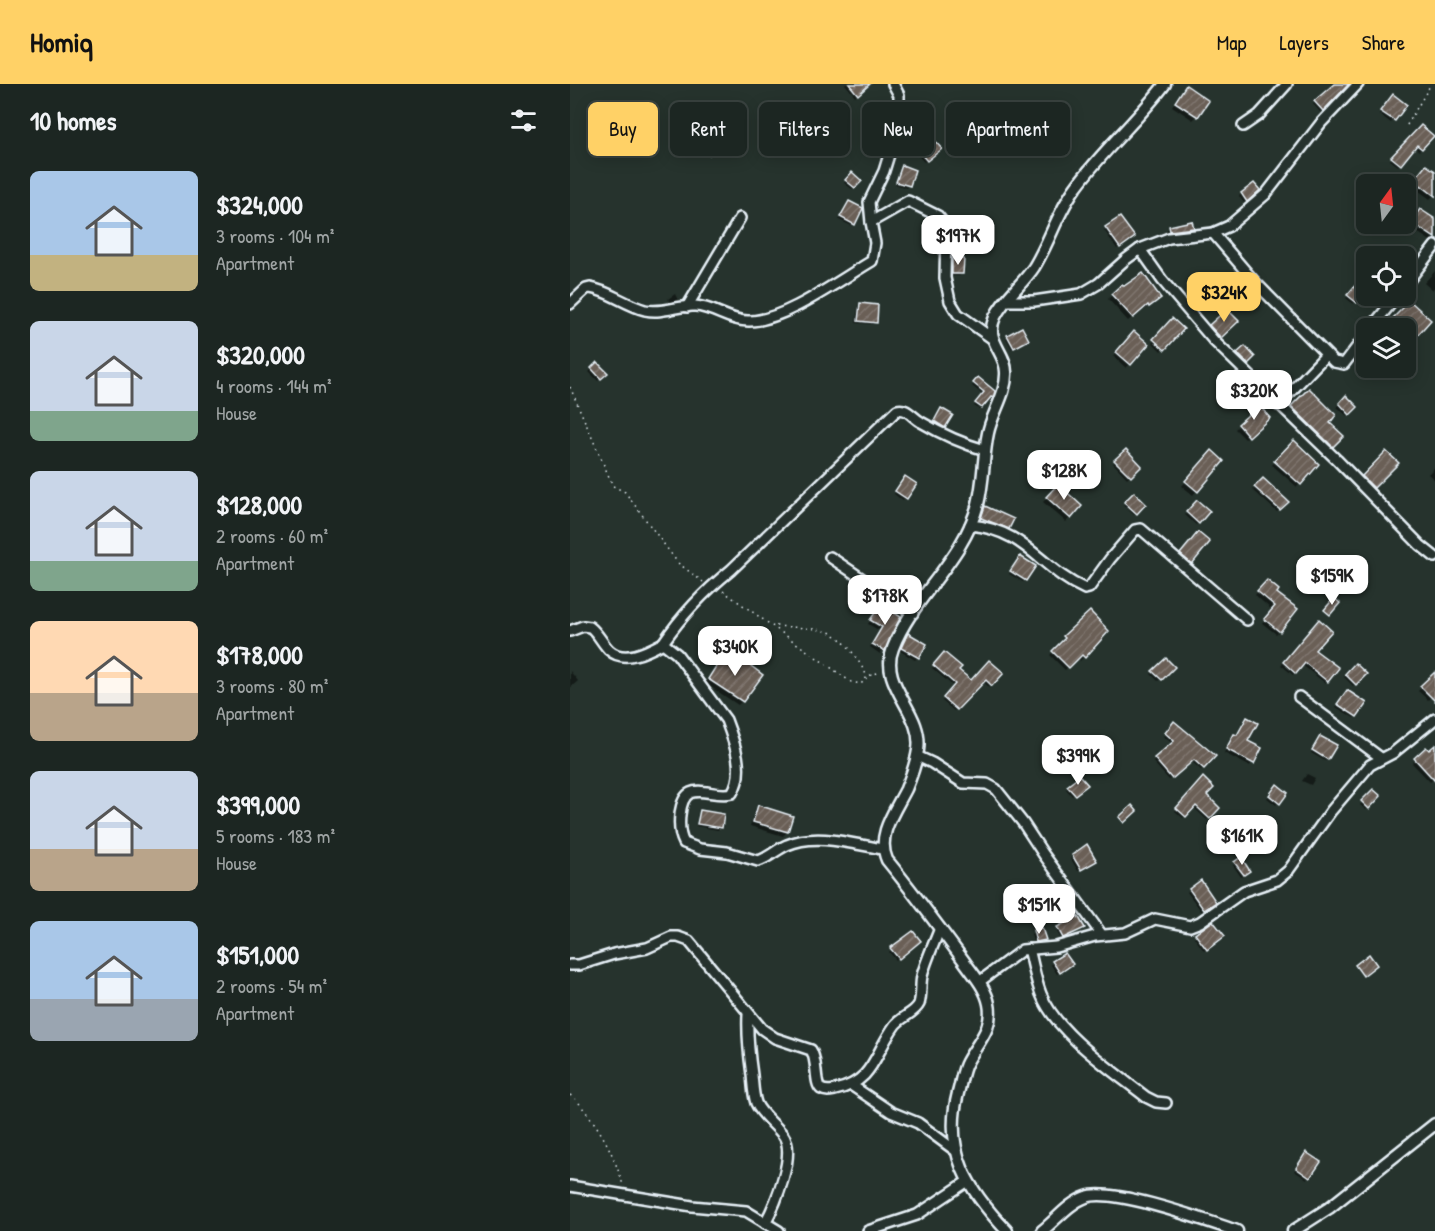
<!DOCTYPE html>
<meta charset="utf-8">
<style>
:root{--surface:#1c2622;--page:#29322f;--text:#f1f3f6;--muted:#a0a5a5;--line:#3a4340;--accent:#ffd166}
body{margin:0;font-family:"Patrick Hand",sans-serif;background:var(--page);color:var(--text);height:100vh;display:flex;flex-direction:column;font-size:22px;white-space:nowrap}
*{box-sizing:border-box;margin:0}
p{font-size:20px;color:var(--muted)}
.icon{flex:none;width:33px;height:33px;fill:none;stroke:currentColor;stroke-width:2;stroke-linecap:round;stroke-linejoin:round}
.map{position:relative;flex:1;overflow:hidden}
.details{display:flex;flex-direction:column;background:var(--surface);width:570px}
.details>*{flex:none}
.guide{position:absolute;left:18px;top:18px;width:570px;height:54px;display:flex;gap:12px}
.needle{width:39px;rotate:15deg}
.fabs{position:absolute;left:786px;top:90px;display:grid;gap:12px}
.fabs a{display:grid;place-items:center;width:60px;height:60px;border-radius:9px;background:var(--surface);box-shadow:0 3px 15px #0003,0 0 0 2px var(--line);font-size:30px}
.price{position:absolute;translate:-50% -51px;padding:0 14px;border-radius:12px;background:#fff;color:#222;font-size:20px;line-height:39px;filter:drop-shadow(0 2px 3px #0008)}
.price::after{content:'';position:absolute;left:50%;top:36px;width:18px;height:14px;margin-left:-9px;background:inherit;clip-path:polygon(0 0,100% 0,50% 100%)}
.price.current{background:var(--accent);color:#111}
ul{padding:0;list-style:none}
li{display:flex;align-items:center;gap:18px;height:150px;padding:0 30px}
li span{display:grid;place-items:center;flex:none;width:168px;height:120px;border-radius:9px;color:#555}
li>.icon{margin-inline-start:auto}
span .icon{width:72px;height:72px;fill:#fffc;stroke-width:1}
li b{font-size:26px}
h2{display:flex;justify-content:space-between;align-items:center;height:72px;padding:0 30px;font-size:26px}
.pill{padding:0 21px;border-radius:9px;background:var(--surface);box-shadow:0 3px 15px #0003,0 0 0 2px var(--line);font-size:21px;line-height:54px}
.pill.current{background:var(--accent);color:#111}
header{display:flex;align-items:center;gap:36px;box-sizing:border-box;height:84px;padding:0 30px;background:var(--accent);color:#111}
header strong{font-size:28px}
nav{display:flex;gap:33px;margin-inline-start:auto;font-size:21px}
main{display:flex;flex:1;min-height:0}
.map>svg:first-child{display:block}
.shadow{fill:#0007}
.building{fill:url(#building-hatch);stroke:#e8f1f8;stroke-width:1.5}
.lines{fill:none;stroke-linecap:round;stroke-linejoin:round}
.minor-casing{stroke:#e8f1f8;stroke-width:14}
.tertiary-casing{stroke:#e8f1f8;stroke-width:15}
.path{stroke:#e8f1f8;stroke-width:1.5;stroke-dasharray:1.5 4.5;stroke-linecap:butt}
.minor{stroke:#26332d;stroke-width:9}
.tertiary{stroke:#26332d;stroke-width:10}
</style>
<header>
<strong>Homiq</strong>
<nav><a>Map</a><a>Layers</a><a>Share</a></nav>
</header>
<main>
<section class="details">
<h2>10 homes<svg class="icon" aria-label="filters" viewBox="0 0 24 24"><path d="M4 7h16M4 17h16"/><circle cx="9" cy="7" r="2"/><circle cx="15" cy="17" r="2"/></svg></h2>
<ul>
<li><span style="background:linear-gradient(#a9c7e8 70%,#c2b280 0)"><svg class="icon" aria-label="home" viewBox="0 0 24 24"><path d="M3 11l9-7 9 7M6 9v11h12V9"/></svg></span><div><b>$324,000</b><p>3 rooms · 104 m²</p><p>Apartment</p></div></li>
<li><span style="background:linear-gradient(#c9d6e8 75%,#7fa58c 0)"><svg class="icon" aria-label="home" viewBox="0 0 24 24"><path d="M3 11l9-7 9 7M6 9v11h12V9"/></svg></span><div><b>$320,000</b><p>4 rooms · 144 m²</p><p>House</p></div></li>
<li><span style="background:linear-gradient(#c9d6e8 75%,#7fa58c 0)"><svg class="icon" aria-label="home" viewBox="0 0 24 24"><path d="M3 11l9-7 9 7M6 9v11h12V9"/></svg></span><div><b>$128,000</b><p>2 rooms · 60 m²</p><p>Apartment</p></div></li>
<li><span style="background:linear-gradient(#ffd9b3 60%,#b9a48a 0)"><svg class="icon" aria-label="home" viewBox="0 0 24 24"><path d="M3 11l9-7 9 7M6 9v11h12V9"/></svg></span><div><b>$178,000</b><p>3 rooms · 80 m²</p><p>Apartment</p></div></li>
<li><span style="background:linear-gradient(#c9d6e8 65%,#b9a48a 0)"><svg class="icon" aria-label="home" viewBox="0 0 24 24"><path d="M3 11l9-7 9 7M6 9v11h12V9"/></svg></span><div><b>$399,000</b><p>5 rooms · 183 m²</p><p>House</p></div></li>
<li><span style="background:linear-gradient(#a9c7e8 65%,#9aa5b1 0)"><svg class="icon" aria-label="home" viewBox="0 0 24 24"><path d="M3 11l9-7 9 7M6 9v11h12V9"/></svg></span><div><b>$151,000</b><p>2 rooms · 54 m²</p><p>Apartment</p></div></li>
</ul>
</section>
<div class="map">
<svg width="865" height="1147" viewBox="0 0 865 1147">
<defs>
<pattern id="building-hatch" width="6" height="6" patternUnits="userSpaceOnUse" patternTransform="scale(1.5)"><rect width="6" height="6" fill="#6a5f56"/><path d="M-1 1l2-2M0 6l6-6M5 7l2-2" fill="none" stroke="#7f766f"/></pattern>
</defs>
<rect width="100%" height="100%" fill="#26332d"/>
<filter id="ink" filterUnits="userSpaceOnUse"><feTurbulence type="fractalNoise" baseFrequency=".0167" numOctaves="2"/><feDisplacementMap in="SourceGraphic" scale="12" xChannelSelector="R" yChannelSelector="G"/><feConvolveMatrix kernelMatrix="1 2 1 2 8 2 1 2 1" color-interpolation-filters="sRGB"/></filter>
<g filter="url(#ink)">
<g class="shadow">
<polygon points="275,0 298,0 285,12"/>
<polygon points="761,0 776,0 750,28 743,20 763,2"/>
<polygon points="612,7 627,32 623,36 602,22"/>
<polygon points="821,15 835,21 821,39 809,30"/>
<polygon points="851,43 862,52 849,67 844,63 828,82 820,76"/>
<polygon points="357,50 370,65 354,78 341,64"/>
<polygon points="137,52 138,70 136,72 127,68"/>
<polygon points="332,83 338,101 336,104 325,100"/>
<polygon points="853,86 865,89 865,110 860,115 841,101"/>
<polygon points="282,90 289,97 282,105 274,99"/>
<polygon points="684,101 688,106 674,119 669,112"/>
<polygon points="796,106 796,116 791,112"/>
<polygon points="277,121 284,140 282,142 269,136"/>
<polygon points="850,127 864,135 865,133 865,154 862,158 838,142"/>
<polygon points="600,143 622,144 620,146 598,149 597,146"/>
<polygon points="536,144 561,155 547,165 534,146"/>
<polygon points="383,176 392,190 389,192 380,192 380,178"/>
<polygon points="865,187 865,203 862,206 854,199"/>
<polygon points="788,201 796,207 783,220 776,214"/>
<polygon points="552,202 585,218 574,226 573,224 558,237 538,215"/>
<polygon points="105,210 108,216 100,218 98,215"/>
<polygon points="840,219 859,236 836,262 836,244 815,244"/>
<polygon points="290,221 305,238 303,240 286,239 288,223"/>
<polygon points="657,227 667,237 646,257 636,246"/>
<polygon points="602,236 612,245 591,267 582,258"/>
<polygon points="438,252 455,258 442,265 436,254"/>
<polygon points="560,253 560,280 556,284 543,272"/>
<polygon points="675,264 683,273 674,281 666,273"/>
<polygon points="27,280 36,289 28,297 19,288"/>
<polygon points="408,295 424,307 421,313 418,314 409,325 404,322 413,311 402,302"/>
<polygon points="739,306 758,339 772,352 759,365 719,326"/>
<polygon points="776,314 786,323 777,332 767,323"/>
<polygon points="689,324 698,334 675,355 665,345"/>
<polygon points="369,328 374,343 372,345 362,340"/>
<polygon points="724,358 747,380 727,403 702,381"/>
<polygon points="556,367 570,382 557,394 543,379"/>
<polygon points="816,369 827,379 799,407 789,396"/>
<polygon points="638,372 652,377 623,411 612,402"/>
<polygon points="865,383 865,396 858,390"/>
<polygon points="333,396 345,400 333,417 324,410"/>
<polygon points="693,396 716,418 707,428 683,406"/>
<polygon points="488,402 510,423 496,438 473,418"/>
<polygon points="564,411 574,420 564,431 553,421"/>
<polygon points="627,418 638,428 626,441 615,431"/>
<polygon points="416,423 438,444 436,446 410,436"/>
<polygon points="624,454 621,479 617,483 607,474"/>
<polygon points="448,476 455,496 453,498 439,490"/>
<polygon points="693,501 705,509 709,547 706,550 692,539 702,526 685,511"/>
<polygon points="307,525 329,533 310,570 300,563 310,547 298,540"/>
<polygon points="519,529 537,547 510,577 507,573 495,586 480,571 493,558 491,557"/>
<polygon points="749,537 743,566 767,585 755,599 732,581 723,591 711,581"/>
<polygon points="336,553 348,573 345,576 330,567"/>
<polygon points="155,570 172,617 168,621 135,599"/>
<polygon points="375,570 387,586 401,598 431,589 419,603 412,597 384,627 372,617 384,603 362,584"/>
<polygon points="596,576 603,583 588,597 581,590"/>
<polygon points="785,581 795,590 783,602 774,593"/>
<polygon points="0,587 8,597 0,604"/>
<polygon points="865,591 865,609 858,616 848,607"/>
<polygon points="775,610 786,632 784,634 766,623"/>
<polygon points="677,635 675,658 683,679 679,682 654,669 661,655 666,653"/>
<polygon points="602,642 644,673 631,686 621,677 599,696 583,678 603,660 593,652"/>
<polygon points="748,656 757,675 755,677 741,669"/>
<polygon points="865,663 865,694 860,698 842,679 856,665 859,668"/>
<polygon points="737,690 745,694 741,701 732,697"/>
<polygon points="510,694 516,701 502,712 496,705"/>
<polygon points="633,695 634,711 648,724 637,736 623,723 613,734 605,727"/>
<polygon points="708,702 716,709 706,721 697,714"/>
<polygon points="803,707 809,712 796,726 790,721"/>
<polygon points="188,722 217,748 213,752 180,742 185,726"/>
<polygon points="130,728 150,744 148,746 126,742 128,730"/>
<polygon points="503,772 523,779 508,787 501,775"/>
<polygon points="665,779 676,789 671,793 663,781"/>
<polygon points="620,806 642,820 632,828 617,808"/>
<polygon points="643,839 651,854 634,867 624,853"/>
<polygon points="488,844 513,844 491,855 486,846"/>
<polygon points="471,846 474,856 464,860 461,850"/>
<polygon points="342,849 349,857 326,876 319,868"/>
<polygon points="483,878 499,883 487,890 481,881"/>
<polygon points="734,1072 739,1093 737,1095 724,1087"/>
</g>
<g class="building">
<polygon points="279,0 300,0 288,11"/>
<polygon points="764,0 779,0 753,27 744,17"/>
<polygon points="616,1 639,17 628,33 605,18"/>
<polygon points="823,10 837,21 825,37 810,27"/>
<polygon points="851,41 864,52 852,65 847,61 831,81 821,73"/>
<polygon points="357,48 372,65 357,77 343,61"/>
<polygon points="137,50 147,55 139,71 129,65"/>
<polygon points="332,81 345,86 340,102 326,98"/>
<polygon points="856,81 865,87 865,112 844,96"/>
<polygon points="282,88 292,97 285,104 275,96"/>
<polygon points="684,99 690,106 677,118 671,109"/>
<polygon points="279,117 293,124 285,141 270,133"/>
<polygon points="850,125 865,135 865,154 841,138"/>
<polygon points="550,133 565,153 550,164 535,143"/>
<polygon points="622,137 624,144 600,147 599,142"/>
<polygon points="382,174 394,175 393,190 382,190"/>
<polygon points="573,189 591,214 579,223 578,221 563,234 541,210 552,200 554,202"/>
<polygon points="788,198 796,206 796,208 787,219 777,211"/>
<polygon points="840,217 861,236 836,264 836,244 813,244"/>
<polygon points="290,219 308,221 307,239 288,237"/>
<polygon points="657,225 669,237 651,254 639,241"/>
<polygon points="602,234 614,245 595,266 583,255"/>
<polygon points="452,243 459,256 444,264 437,251"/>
<polygon points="564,247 579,260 561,281 546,268"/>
<polygon points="675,262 685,273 678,280 667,269"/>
<polygon points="27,278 38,289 31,295 21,284"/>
<polygon points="408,293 425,307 423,314 421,313 412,324 405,319 414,308 403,299"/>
<polygon points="739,304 766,331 760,339 774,352 763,363 721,322"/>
<polygon points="776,311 788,323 780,331 769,319"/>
<polygon points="689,321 700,334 679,353 668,340"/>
<polygon points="371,324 383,331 375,344 364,337"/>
<polygon points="724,356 749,380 731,401 704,377"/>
<polygon points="556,365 572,382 561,393 544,376"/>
<polygon points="642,366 654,377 628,408 615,397"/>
<polygon points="816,367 829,379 804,404 792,392"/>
<polygon points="335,392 347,400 337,415 325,407"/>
<polygon points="693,394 719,418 710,426 684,403"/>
<polygon points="488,400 512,422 501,435 476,413"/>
<polygon points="564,408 576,420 567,430 554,418"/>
<polygon points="627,416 640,427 629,440 616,428"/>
<polygon points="415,422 444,435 439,445 411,434"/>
<polygon points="628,448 640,458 622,480 610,470"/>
<polygon points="450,472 466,482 456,497 440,487"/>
<polygon points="697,496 709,506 707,509 728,525 710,548 694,535 705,522 687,507"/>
<polygon points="764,514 770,519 760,531 754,526"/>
<polygon points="311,520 331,533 315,567 302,560 312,543 300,536"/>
<polygon points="520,527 539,547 515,574 512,571 499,584 482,567 495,554 493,552"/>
<polygon points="749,535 762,547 745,566 769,584 758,598 735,579 726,590 713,578"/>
<polygon points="338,549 357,560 349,574 331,564"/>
<polygon points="155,568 175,581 177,579 193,591 173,618 138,595"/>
<polygon points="374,568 392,583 389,586 401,596 419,576 434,589 422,602 416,596 387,626 373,614 385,600 363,581"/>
<polygon points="596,574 605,583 592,596 582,587"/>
<polygon points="785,579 797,590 786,601 775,590"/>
<polygon points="865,588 865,617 850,602"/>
<polygon points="777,606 797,619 787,633 767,620"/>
<polygon points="677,633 688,639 678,657 692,664 684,680 656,665 664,650 667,651"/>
<polygon points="604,637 646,672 634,685 624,676 602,695 584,674 604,657 595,649"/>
<polygon points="750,652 767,661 758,676 742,666"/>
<polygon points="865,661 865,697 844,674 856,663 859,666"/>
<polygon points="510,692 518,701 505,711 497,702"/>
<polygon points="633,693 644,704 637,711 650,724 640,735 626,722 616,733 606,724"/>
<polygon points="707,700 718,709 710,720 699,711"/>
<polygon points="803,705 811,712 799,725 791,717"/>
<polygon points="188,721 223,732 218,748 183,738"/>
<polygon points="562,721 567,727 554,739 549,733"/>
<polygon points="130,726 154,730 152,744 127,740"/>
<polygon points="517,760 527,777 511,786 502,771"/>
<polygon points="671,773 680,787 674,791 664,778"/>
<polygon points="631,796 646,818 634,826 619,805"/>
<polygon points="508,832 515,844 493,854 487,843"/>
<polygon points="643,837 655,852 637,866 625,850"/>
<polygon points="472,844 476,856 466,858 463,846"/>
<polygon points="343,847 351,857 329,875 320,864"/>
<polygon points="495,869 503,880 490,889 482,877"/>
<polygon points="799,870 807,881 793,892 785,881"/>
<polygon points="736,1068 751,1078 740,1094 726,1084"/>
</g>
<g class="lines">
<g class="minor-casing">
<g id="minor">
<polyline points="673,42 689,31 717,0"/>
<polyline points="301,138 299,118 314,87 322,61 329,22 329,11 323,0"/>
<polyline points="643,149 684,197 764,278 774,280 796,251"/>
<polyline points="570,165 592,196 644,257 767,376 850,461 865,473"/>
<polyline points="836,200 865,162"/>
<polyline points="436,217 464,217 511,210 528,200 555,176 570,165 599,154 643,149 659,142 696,110 751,39 788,0"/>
<path d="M0,220L16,205L20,204C37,206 56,221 75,226C93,230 108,221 125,222C144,223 159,237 178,237C213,238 271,195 302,177L305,159L301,138L338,117L368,132L372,137L376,146L375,194L380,217L388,230L423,255"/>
<polyline points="117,223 170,134"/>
<polyline points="801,244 827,212"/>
<polyline points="708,321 756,271"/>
<path d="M400,441C457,446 471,486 515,505L519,504L540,475L565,446L571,445L677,536"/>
<polyline points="260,473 343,529"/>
<path d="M0,547L13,542L20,543C28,549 32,559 39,566C54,580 78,567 93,559"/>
<polyline points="729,613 811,674"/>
<polyline points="347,672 362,679 393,699 417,700 426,705 453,739 474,771 532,851"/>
<path d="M312,765C283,760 246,748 217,761C207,765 199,774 188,777L157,768L130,765L114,759C109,750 109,741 110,731C114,691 140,715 162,709C176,688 164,657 156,636L107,570L93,559C112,531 135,507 161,486L327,326C337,323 342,333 351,338C373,351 390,359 415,366"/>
<path d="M459,865C463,879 465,895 471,910C486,949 543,987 576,1013L586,1018L596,1019"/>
<path d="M0,881H9L44,870L77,864L101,853H108L119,857L192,945L205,954L241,966C248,976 244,1000 251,1005C256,1008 260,1007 265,1006C304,998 304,970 325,941C331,933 345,929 349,920C352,911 350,901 352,892C356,876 364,860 370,844"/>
<polyline points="409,898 452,866 486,863 525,852 555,849 585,835 620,842 630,838 674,807 707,796 718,787 761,727 800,681 823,669 865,635"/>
<path d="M178,931C177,952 179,970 182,991C183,1000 183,1010 186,1019C191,1031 205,1040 213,1051C227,1069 205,1121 195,1139"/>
<polyline points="281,1001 321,1028 348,1039 386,1067"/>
<polyline points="0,1102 122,1122 176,1127 209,1147"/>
<polyline points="298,1147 347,1131 398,1097"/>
</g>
</g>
<g class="tertiary-casing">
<g id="tertiary">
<path d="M437,1147C398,1106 373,1067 388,1009C391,999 392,987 397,978C407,959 424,944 419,920C416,904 403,890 394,877C369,843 344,809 317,776C306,751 325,727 336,705C341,693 346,679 348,666C354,628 308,601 323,564C343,512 393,477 408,420C414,397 413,372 418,349C422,329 437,309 436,288C436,268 414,257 425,233C434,214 453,200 464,183C480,157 488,127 506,103C533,66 568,36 595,0"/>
<path d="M472,1147C486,1136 499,1119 516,1113C543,1103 637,1137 667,1147"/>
<polyline points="723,1147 759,1124 865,1040"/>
</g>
</g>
<g class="path">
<polyline points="837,41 861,0"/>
<polyline points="0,303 43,402 55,408 108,479 133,498"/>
<polyline points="153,507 281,598 291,600 298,592 310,588"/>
<path d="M206,542C219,543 248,544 259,548C277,556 288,576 297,592"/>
<path d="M0,1011C7,1015 11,1022 16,1028C35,1052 44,1072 53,1101"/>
</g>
<use href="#minor" class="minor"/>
<use href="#tertiary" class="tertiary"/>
</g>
</g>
</svg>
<div class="fabs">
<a><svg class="needle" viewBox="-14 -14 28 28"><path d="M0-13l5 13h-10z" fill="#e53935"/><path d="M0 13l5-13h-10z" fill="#a0a5a5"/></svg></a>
<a><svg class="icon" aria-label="locate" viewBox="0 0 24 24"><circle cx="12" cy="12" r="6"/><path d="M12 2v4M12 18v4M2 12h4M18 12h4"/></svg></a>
<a><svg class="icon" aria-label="layers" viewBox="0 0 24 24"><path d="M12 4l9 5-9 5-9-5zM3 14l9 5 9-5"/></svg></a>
</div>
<b class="price" style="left:388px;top:182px">$197K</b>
<b class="price current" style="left:654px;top:239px">$324K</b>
<b class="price" style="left:684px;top:337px">$320K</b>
<b class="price" style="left:494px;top:417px">$128K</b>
<b class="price" style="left:762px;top:522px">$159K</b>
<b class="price" style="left:315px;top:542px">$178K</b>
<b class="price" style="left:165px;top:593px">$340K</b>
<b class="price" style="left:508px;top:702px">$399K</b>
<b class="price" style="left:672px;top:782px">$161K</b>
<b class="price" style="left:469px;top:851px">$151K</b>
<div class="guide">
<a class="pill current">Buy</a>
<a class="pill">Rent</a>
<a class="pill">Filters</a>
<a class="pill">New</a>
<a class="pill">Apartment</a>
</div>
</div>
</main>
